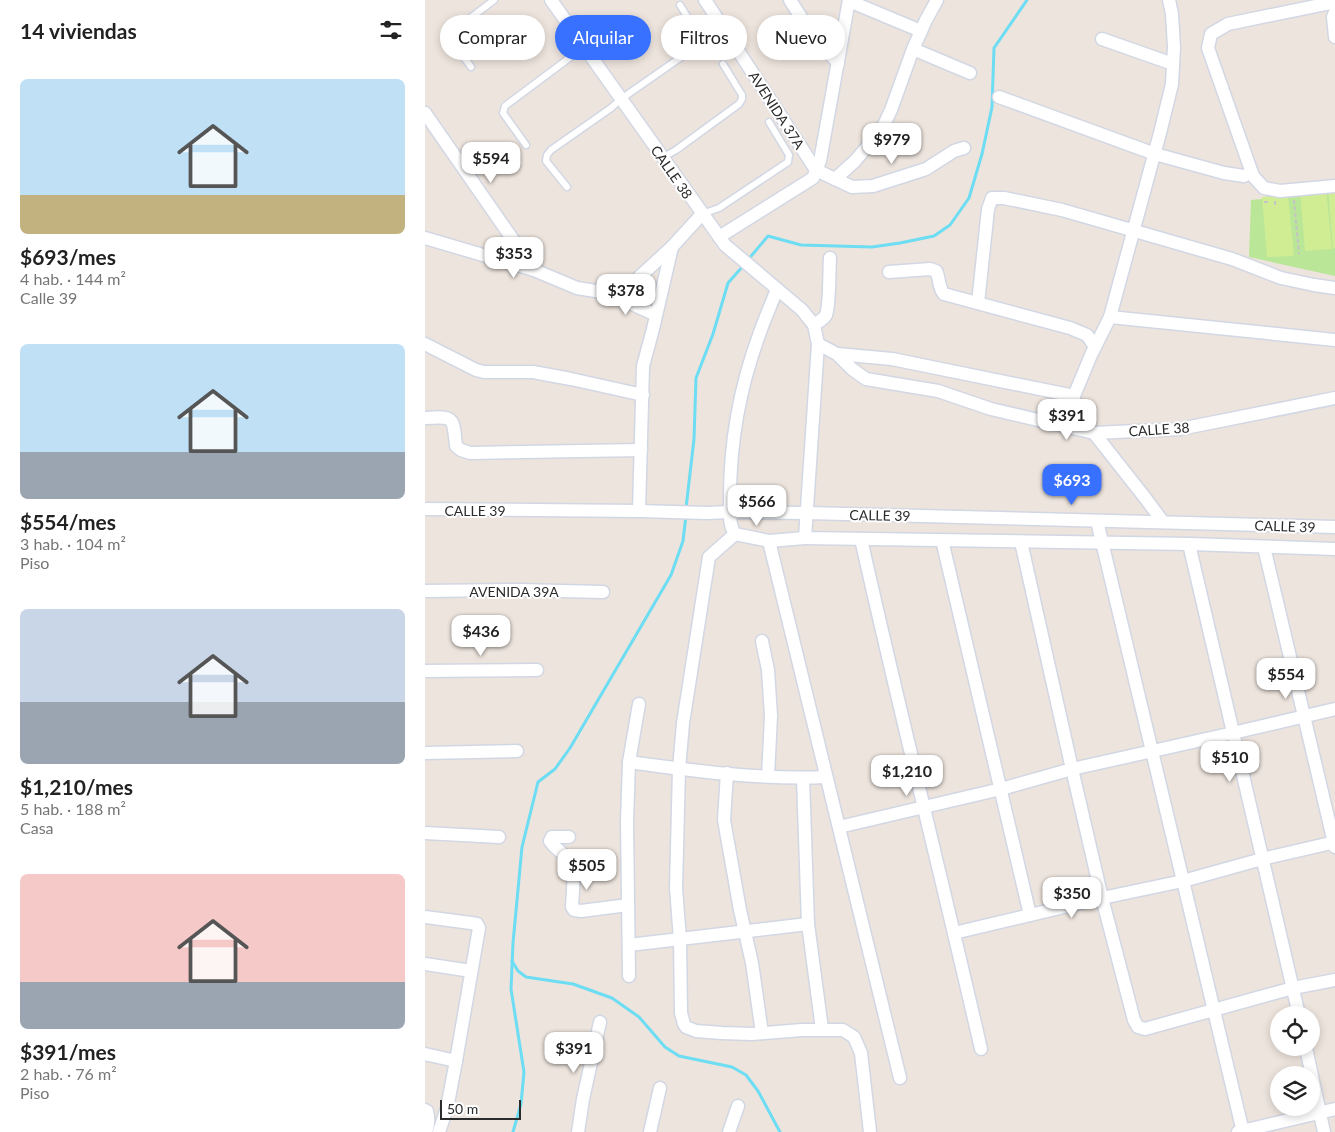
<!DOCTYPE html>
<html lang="es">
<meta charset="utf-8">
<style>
:root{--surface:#fff;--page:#f6f6f6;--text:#222;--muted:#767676;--accent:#3871ff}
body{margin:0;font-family:Lato,sans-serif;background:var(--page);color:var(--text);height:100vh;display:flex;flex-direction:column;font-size:19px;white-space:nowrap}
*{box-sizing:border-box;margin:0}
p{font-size:16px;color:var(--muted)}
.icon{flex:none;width:28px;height:28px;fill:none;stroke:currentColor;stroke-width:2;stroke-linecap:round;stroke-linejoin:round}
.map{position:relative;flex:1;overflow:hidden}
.sheet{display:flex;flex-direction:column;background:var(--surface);width:425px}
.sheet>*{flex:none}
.hud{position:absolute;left:15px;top:15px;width:475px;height:45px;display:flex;gap:10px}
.tools{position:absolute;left:845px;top:1006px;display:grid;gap:10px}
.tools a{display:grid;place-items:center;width:50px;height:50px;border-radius:50%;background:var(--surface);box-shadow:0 2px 8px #0003;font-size:25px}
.scale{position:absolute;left:15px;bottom:12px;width:81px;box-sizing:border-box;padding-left:5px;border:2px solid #2b2b2b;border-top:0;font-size:14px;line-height:18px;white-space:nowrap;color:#2b2b2b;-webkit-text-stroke:4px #fff;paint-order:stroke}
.price{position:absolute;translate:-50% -42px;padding:0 11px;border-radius:10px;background:#fff;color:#222;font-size:16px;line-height:32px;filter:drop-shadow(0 1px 2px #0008)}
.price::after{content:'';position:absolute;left:50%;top:30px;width:15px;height:11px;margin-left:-8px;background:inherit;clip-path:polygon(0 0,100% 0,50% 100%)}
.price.selected{background:var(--accent);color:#fff}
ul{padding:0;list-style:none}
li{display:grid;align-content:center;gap:10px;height:265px;padding:0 20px}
li span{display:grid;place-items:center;height:155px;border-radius:8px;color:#555}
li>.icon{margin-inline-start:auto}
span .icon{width:90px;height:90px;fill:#fffc;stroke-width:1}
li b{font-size:21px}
h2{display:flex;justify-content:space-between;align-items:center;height:60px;padding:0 20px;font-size:21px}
.pill{padding:0 18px;border-radius:22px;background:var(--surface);box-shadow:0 2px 8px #0003;font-size:18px;line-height:45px}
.pill.selected{background:var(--accent);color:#fff}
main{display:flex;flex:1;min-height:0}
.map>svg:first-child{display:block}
.green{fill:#bae697}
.pitch{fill:#d0ed93}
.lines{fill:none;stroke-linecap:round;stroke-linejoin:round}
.stream{stroke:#6cddf3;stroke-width:3}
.lane-casing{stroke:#d2d7e4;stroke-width:9}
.street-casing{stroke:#d2d7e4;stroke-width:15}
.path{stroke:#c4c4c4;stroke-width:2;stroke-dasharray:4 2.5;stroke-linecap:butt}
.lane{stroke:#fff;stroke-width:6}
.street{stroke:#fff;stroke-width:12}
.labels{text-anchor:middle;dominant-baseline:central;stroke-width:4;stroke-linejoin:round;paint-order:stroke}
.street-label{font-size:14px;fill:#2b2b2b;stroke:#fff}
</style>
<main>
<section class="sheet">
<h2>14 viviendas<svg class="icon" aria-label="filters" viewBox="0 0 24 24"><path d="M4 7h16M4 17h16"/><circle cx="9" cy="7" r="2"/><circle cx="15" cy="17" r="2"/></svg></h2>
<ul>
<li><span style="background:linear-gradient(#bfe0f5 75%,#c2b280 0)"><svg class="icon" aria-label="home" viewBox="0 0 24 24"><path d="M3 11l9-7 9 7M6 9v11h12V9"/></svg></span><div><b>$693/mes</b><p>4 hab. · 144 m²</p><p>Calle 39</p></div></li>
<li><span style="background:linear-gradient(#bfe0f5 70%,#9aa5b1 0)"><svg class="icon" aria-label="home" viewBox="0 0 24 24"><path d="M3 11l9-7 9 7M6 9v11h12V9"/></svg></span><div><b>$554/mes</b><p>3 hab. · 104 m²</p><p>Piso</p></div></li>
<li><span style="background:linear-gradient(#c9d6e8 60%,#9aa5b1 0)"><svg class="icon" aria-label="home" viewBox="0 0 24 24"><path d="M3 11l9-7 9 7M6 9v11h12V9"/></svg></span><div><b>$1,210/mes</b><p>5 hab. · 188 m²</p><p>Casa</p></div></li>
<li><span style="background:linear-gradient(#f6c9c9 70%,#9aa5b1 0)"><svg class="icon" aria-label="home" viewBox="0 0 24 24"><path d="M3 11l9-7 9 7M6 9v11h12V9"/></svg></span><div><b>$391/mes</b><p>2 hab. · 76 m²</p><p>Piso</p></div></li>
</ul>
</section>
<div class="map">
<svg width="910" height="1132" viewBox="0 0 910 1132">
<rect width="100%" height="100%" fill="#ede4dd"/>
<polygon class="green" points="910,192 910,276 824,257 826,200"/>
<g class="pitch">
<polygon points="903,187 910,187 910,248 908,248"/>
<polygon points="901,189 907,249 880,251 875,190"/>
<polygon points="863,195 869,256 842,257 837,197"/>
</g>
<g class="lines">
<g class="stream">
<polyline points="322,261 343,236 376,245 447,247 475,243 509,236 525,225 544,198 557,154 567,107 569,48 602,0"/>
<polyline points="261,508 269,439 271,378 288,334 303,283 318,266"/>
<polyline points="87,961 93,971 101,977 148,984 187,998 214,1017 240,1047 254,1056 307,1067 321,1075 333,1091 355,1132"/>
<polyline points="88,1132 96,1104 99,1072 86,989 88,943 97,847 113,782 130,769 145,748 246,575 258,541 261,515"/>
</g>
<g class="lane-casing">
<g id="lane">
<polyline points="46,67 23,35 69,0"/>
<polyline points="101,145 78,113 80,106 159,47"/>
<polyline points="237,158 251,150 314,104 317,99 317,95 298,64"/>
<polyline points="142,187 121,161 122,155 126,150 186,108 196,99 272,46 274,42 274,36 255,5"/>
<polyline points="277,214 294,208 363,162 364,155 344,122"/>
</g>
</g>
<g class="street-casing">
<g id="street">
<polyline points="126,0 300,245 377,310 389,325 393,344 380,538 764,544 910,549"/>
<polyline points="280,0 391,170 427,187 448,186 501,169 529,151 539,148"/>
<polyline points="365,0 388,36 413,63"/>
<polyline points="424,1 496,31"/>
<polyline points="910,2 803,24 786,34 783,48 828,176 839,188 855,191 910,186"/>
<polyline points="910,12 908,17 910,37"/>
<polyline points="677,39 748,64"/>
<polyline points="488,49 545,73"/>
<polyline points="574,97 730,154 799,173 819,176"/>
<polyline points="0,113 109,270"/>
<polyline points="410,179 430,161 457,129 466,110 488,49 501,20 512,0"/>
<polyline points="294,237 388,178 395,161 424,0"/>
<polyline points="0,238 109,270 152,288 183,293 231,315"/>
<path d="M464,272L505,269L511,271C515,278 513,288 519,294L645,328L662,335L670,347"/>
<path d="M352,289C346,305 339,320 334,335C315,387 305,442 305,497C305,508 303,525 310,534L344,541L380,538"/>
<polyline points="183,293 210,281 247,247 277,214"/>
<polyline points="553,303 563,209 567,198 579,198 637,210 807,259 856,278 889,285 910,288"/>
<polyline points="685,317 910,340"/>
<path d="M389,325C393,322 399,319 401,315C405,304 404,271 405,258"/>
<polyline points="0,344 51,370 59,372 108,372 146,379 218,395"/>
<polyline points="393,344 412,354 427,369 441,379 513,391 566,409 669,433 755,429 910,398"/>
<polyline points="412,354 467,359 649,396"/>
<path d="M0,418C30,416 28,417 31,446L36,450L45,453L216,450"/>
<polyline points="0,509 214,511 282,513 305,512 383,513 910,527"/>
<polyline points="214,511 218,366 228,329 247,247"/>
<polyline points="672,521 818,1132"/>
<polyline points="738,522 721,499 669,433 657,424 651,416 649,396 666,355 685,317 735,133 747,84 749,47 747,14 744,0"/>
<polyline points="310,534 284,557 258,723 254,769 251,888 255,939 256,1013 259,1024 261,1027 271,1031 297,1033 327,1034 377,1030 418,1030 429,1037 436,1053 445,1132"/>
<path d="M436,539C474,709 517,879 556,1049"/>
<polyline points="517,540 605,915"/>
<polyline points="344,541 475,1078"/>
<polyline points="596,542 647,769 677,898 709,1020 713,1027 720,1029 868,988 910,980"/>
<polyline points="764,544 874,1015"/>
<polyline points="839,547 910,847"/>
<polyline points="0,591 94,590 178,592"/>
<polyline points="337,641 343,670 346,716 343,776"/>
<polyline points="0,671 112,670"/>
<polyline points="0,753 92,751"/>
<path d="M204,762C270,771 336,780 401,777"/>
<polyline points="302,773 299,820 315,910 327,963 337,1033"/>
<polyline points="378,778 383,924 397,1029"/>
<polyline points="414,827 576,789 647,769 808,733 910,709"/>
<polyline points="0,833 74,837"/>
<polyline points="144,837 127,837 125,841 129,846 139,855 149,872 147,907 149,910 156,911 203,905"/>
<polyline points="0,917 46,923 52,924 54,928 31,1061"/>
<polyline points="529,933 677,898 758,881 837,859 910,842"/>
<polyline points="204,945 383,924"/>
<polyline points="0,964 46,971"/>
<polyline points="204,976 202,822 204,762 214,704"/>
<polyline points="881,1048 899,1132"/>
<polyline points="0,1054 31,1061 22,1108 14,1132"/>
<path d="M0,1110L2,1111C4,1119 4,1124 1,1132"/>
<polyline points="153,1132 158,1099 175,1022"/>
<polyline points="225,1132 235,1088"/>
<polyline points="304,1132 313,1106"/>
<polyline points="813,1132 910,1109"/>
</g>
</g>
<g class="path">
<polyline points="869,200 874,254"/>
<polyline points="850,201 850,207"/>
<polyline points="839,202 844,202"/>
</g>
<use href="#lane" class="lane"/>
<use href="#street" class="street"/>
</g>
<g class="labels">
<g class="street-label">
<text transform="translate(352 110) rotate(57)">AVENIDA 37A</text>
<text transform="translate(247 172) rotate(55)">CALLE 38</text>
<text transform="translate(734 429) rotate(-4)">CALLE 38</text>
<text x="50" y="510">CALLE 39</text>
<text transform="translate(455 515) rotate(1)">CALLE 39</text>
<text transform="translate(860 526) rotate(2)">CALLE 39</text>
<text x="89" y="591">AVENIDA 39A</text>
</g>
</g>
</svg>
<div class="tools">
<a><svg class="icon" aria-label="locate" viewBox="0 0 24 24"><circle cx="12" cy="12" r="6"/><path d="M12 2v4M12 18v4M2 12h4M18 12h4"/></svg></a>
<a><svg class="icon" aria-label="layers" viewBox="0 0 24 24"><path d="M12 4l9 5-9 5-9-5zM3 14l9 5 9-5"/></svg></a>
</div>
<div class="scale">50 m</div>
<b class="price" style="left:467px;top:165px">$979</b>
<b class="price" style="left:66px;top:184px">$594</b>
<b class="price" style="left:89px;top:279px">$353</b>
<b class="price" style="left:201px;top:316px">$378</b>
<b class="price" style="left:642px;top:441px">$391</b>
<b class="price selected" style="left:647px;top:506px">$693</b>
<b class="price" style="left:332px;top:527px">$566</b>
<b class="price" style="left:56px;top:657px">$436</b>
<b class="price" style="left:861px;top:700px">$554</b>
<b class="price" style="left:805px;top:783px">$510</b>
<b class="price" style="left:482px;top:797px">$1,210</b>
<b class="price" style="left:162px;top:891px">$505</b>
<b class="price" style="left:647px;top:919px">$350</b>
<b class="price" style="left:149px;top:1074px">$391</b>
<div class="hud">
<a class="pill">Comprar</a>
<a class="pill selected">Alquilar</a>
<a class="pill">Filtros</a>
<a class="pill">Nuevo</a>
</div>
</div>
</main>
